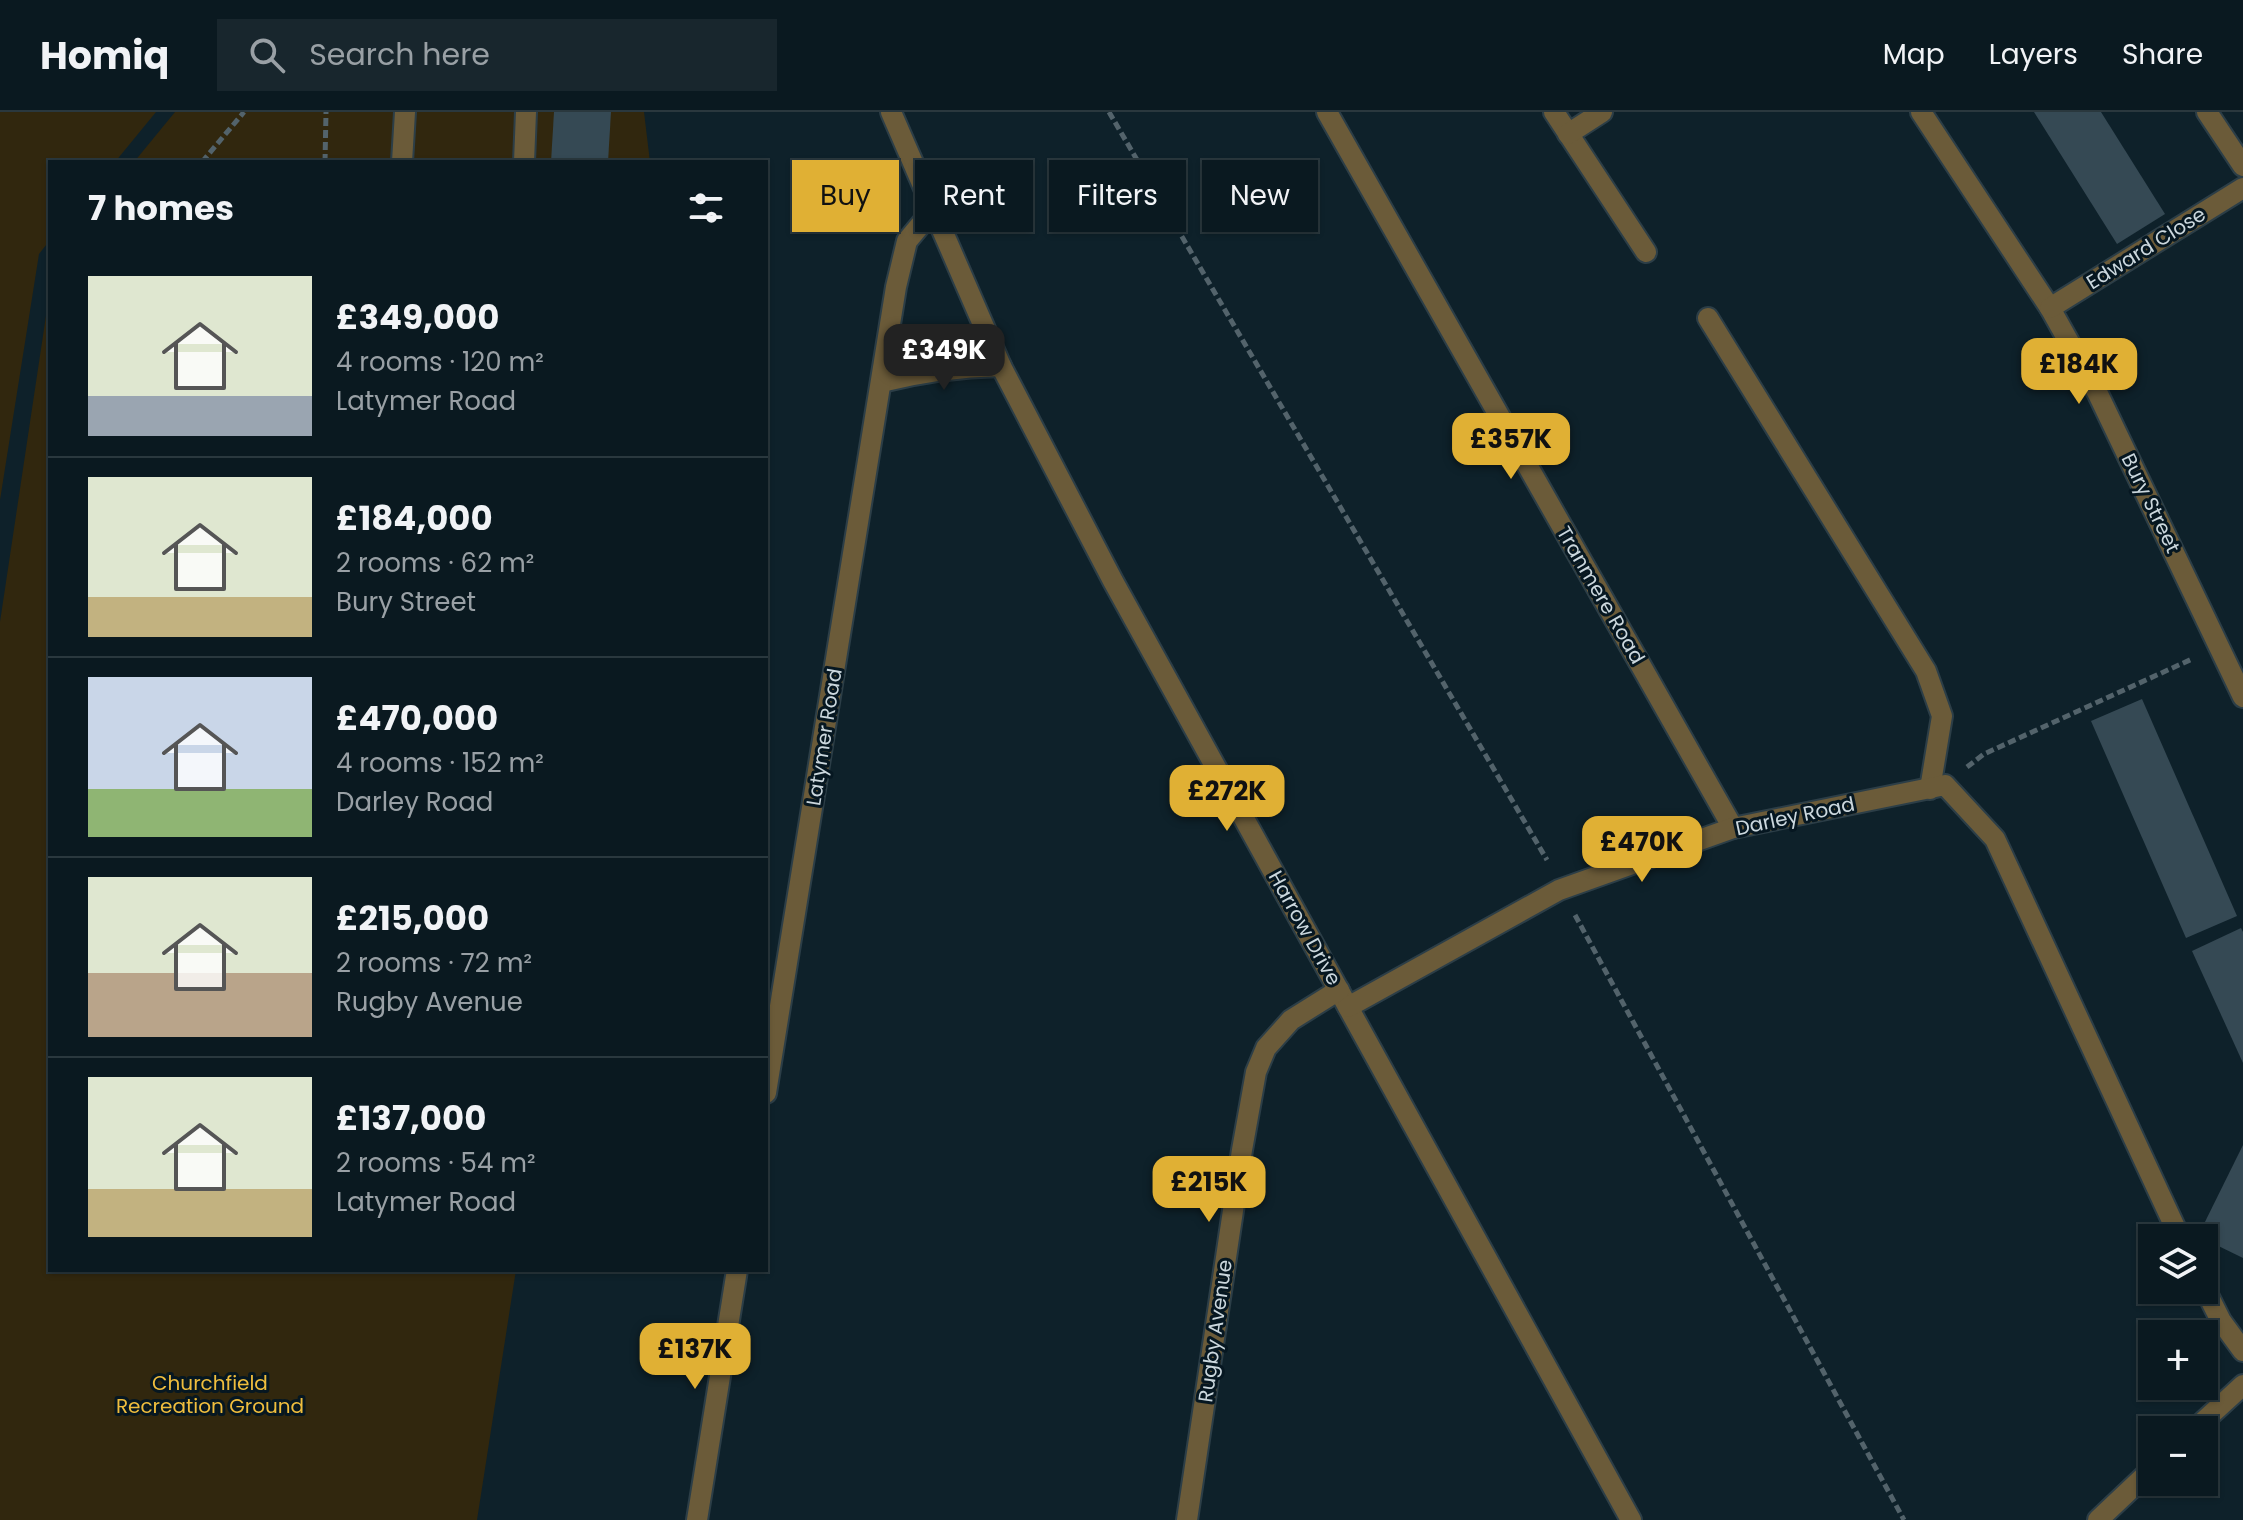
<!DOCTYPE html>
<meta charset="utf-8">
<style>
:root{--surface:#0a1920;--page:#18262d;--text:#f1f3f6;--muted:#99a0a5;--line:#2a383e;--accent:#e0b034}
body{margin:0;font-family:Poppins,sans-serif;background:var(--page);color:var(--text);height:100vh;display:flex;flex-direction:column;font-size:30px;white-space:nowrap}
*{box-sizing:border-box;margin:0}
p{font-size:26px;color:var(--muted)}
.icon{flex:none;width:44px;height:44px;fill:none;stroke:currentColor;stroke-width:2;stroke-linecap:round;stroke-linejoin:round}
.map{position:relative;flex:1;overflow:hidden}
.panel{position:absolute;left:48px;top:48px;width:720px;height:1112px;display:flex;flex-direction:column;background:var(--surface);border-radius:0px;box-shadow:0 2px 6px #0004,0 0 0 2px var(--line)}
.panel>*{flex:none}
.hud{position:absolute;left:792px;top:48px;width:760px;height:72px;display:flex;gap:16px}
.controls{position:absolute;left:2138px;top:1112px;display:grid;gap:16px}
.controls a{display:grid;place-items:center;width:80px;height:80px;border-radius:0px;background:var(--surface);box-shadow:0 2px 6px #0004,0 0 0 2px var(--line);font-size:40px}
.price{position:absolute;translate:-50% -68px;padding:0 18px;border-radius:16px;background:var(--accent);color:#111;font-size:26px;line-height:52px;filter:drop-shadow(0 2px 4px #0008)}
.price::after{content:'';position:absolute;left:50%;top:48px;width:24px;height:18px;margin-left:-12px;background:inherit;clip-path:polygon(0 0,100% 0,50% 100%)}
.price.active{background:#222;color:#fff}
ul{padding:0;list-style:none}
li{display:flex;align-items:center;gap:24px;height:200px;padding:0 40px}
li+li{border-top:2px solid var(--line)}
li span{display:grid;place-items:center;flex:none;width:224px;height:160px;border-radius:0px;color:#555}
li>.icon{margin-inline-start:auto}
span .icon{width:96px;height:96px;fill:#fffc;stroke-width:1}
li b{font-size:34px}
h2{display:flex;justify-content:space-between;align-items:center;height:96px;padding:0 40px;font-size:34px}
.chip{padding:0 28px;border-radius:0px;background:var(--surface);box-shadow:0 2px 6px #0004,0 0 0 2px var(--line);font-size:28px;line-height:72px}
.chip.active{background:var(--accent);color:#111}
header{display:flex;align-items:center;gap:48px;box-sizing:border-box;height:112px;padding:0 40px;background:var(--surface);border-bottom:2px solid var(--line)}
header strong{font-size:38px}
nav{display:flex;gap:44px;margin-inline-start:auto;font-size:28px}
.search{width:560px;height:72px;background:var(--page);display:flex;align-items:center;gap:20px;box-sizing:border-box;padding:0 28px;border-radius:0px;color:var(--muted);font-size:30px}
.map>svg:first-child{display:block}
.green{fill:#31270e}
.building{fill:#354954}
.lines{fill:none;stroke-linecap:round;stroke-linejoin:round}
.minor-casing{stroke:#2c3e47;stroke-width:24}
.path{stroke:#53636b;stroke-width:5;stroke-dasharray:8 4;stroke-linecap:butt}
.minor{stroke:#6b5b39;stroke-width:20}
.labels{text-anchor:middle;dominant-baseline:central;stroke-width:6;stroke-linejoin:round;paint-order:stroke}
.street-label{font-size:20px;fill:#cbd7dd;stroke:#061721}
.park-label{font-size:20px;fill:#efbd3d;stroke:#061721}
</style>
<header>
<strong>Homiq</strong>
<div class="search"><svg class="icon" aria-label="search" viewBox="0 0 24 24"><circle cx="10" cy="10" r="6"/><path d="M15 15l6 6"/></svg>Search here</div>
<nav><a>Map</a><a>Layers</a><a>Share</a></nav>
</header>
<div class="map">
<svg width="2243" height="1408" viewBox="0 0 2243 1408">
<rect width="100%" height="100%" fill="#0e212a"/>
<g class="green">
<polygon points="0,0 156,0 115,50 50,50 50,128 39,142 0,388"/>
<polygon points="175,0 644,0 650,50 134,50"/>
<polygon points="50,177 50,1158 516,1158 477,1408 0,1408 0,510"/>
</g>
<g class="building">
<polygon points="554,0 611,0 608,50 551,50"/>
<polygon points="2034,0 2101,0 2165,102 2117,132"/>
<polygon points="2142,587 2237,804 2186,826 2091,609"/>
<polygon points="2241,816 2243,820 2243,951 2192,839"/>
<polygon points="2243,1033 2243,1146 2198,1124"/>
</g>
<g class="lines">
<g class="minor-casing">
<g id="minor">
<polyline points="891,0 1001,254 1113,469 1631,1408"/>
<polyline points="1327,0 1733,716"/>
<polyline points="1554,0 1646,140"/>
<polyline points="1921,0 2050,196 2098,282 2243,585"/>
<polyline points="2207,0 2243,54"/>
<polyline points="1568,22 1602,0"/>
<polyline points="402,50 405,0"/>
<polyline points="524,50 526,0"/>
<polyline points="2050,196 2243,76"/>
<polyline points="1708,206 1926,559 1942,604 1930,677"/>
<path d="M881,270C921,260 960,255 1001,254"/>
<polyline points="1348,895 1559,778 1733,716 1945,673 1995,727 2180,1126"/>
<polyline points="766,981 896,175 907,129 933,98"/>
<polyline points="2204,1175 2221,1209 2243,1239"/>
<polyline points="2194,1318 2243,1273"/>
<polyline points="697,1408 737,1158"/>
<polyline points="1187,1408 1242,1038 1256,960 1266,936 1291,908 1339,878"/>
<polyline points="2098,1408 2152,1357"/>
</g>
</g>
<g class="path">
<polyline points="1109,0 1547,748"/>
<polyline points="202,50 244,0"/>
<polyline points="325,50 326,0"/>
<polyline points="1967,655 1984,642 2192,547"/>
<polyline points="1575,803 1904,1408"/>
</g>
<use href="#minor" class="minor"/>
</g>
<g class="labels">
<g class="street-label">
<text transform="translate(2146 136) rotate(-32)">Edward Close</text>
<text transform="translate(2151 391) rotate(64)">Bury Street</text>
<text transform="translate(1601 483) rotate(60)">Tranmere Road</text>
<text transform="translate(824 625) rotate(-81)">Latymer Road</text>
<text transform="translate(1795 704) rotate(-12)">Darley Road</text>
<text transform="translate(1305 816) rotate(61)">Harrow Drive</text>
<text transform="translate(1215 1219) rotate(-82)">Rugby Avenue</text>
</g>
<g class="park-label">
<text x="210" y="1271">Churchfield<tspan x="210" dy="23">Recreation Ground</tspan></text>
</g>
</g>
</svg>
<div class="controls">
<a><svg class="icon" aria-label="layers" viewBox="0 0 24 24"><path d="M12 4l9 5-9 5-9-5zM3 14l9 5 9-5"/></svg></a>
<a>+</a>
<a>−</a>
</div>
<b class="price active" style="left:944px;top:280px">£349K</b>
<b class="price" style="left:2079px;top:294px">£184K</b>
<b class="price" style="left:1511px;top:369px">£357K</b>
<b class="price" style="left:1227px;top:721px">£272K</b>
<b class="price" style="left:1642px;top:772px">£470K</b>
<b class="price" style="left:1209px;top:1112px">£215K</b>
<b class="price" style="left:695px;top:1279px">£137K</b>
<div class="hud">
<a class="chip active">Buy</a>
<a class="chip">Rent</a>
<a class="chip">Filters</a>
<a class="chip">New</a>
</div>
<section class="panel">
<h2>7 homes<svg class="icon" aria-label="filters" viewBox="0 0 24 24"><path d="M4 7h16M4 17h16"/><circle cx="9" cy="7" r="2"/><circle cx="15" cy="17" r="2"/></svg></h2>
<ul>
<li><span style="background:linear-gradient(#dfe7d0 75%,#9aa5b1 0)"><svg class="icon" aria-label="home" viewBox="0 0 24 24"><path d="M3 11l9-7 9 7M6 9v11h12V9"/></svg></span><div><b>£349,000</b><p>4 rooms · 120 m²</p><p>Latymer Road</p></div></li>
<li><span style="background:linear-gradient(#dfe7d0 75%,#c2b280 0)"><svg class="icon" aria-label="home" viewBox="0 0 24 24"><path d="M3 11l9-7 9 7M6 9v11h12V9"/></svg></span><div><b>£184,000</b><p>2 rooms · 62 m²</p><p>Bury Street</p></div></li>
<li><span style="background:linear-gradient(#c9d6e8 70%,#8fb573 0)"><svg class="icon" aria-label="home" viewBox="0 0 24 24"><path d="M3 11l9-7 9 7M6 9v11h12V9"/></svg></span><div><b>£470,000</b><p>4 rooms · 152 m²</p><p>Darley Road</p></div></li>
<li><span style="background:linear-gradient(#dfe7d0 60%,#b9a48a 0)"><svg class="icon" aria-label="home" viewBox="0 0 24 24"><path d="M3 11l9-7 9 7M6 9v11h12V9"/></svg></span><div><b>£215,000</b><p>2 rooms · 72 m²</p><p>Rugby Avenue</p></div></li>
<li><span style="background:linear-gradient(#dfe7d0 70%,#c2b280 0)"><svg class="icon" aria-label="home" viewBox="0 0 24 24"><path d="M3 11l9-7 9 7M6 9v11h12V9"/></svg></span><div><b>£137,000</b><p>2 rooms · 54 m²</p><p>Latymer Road</p></div></li>
</ul>
</section>
</div>
